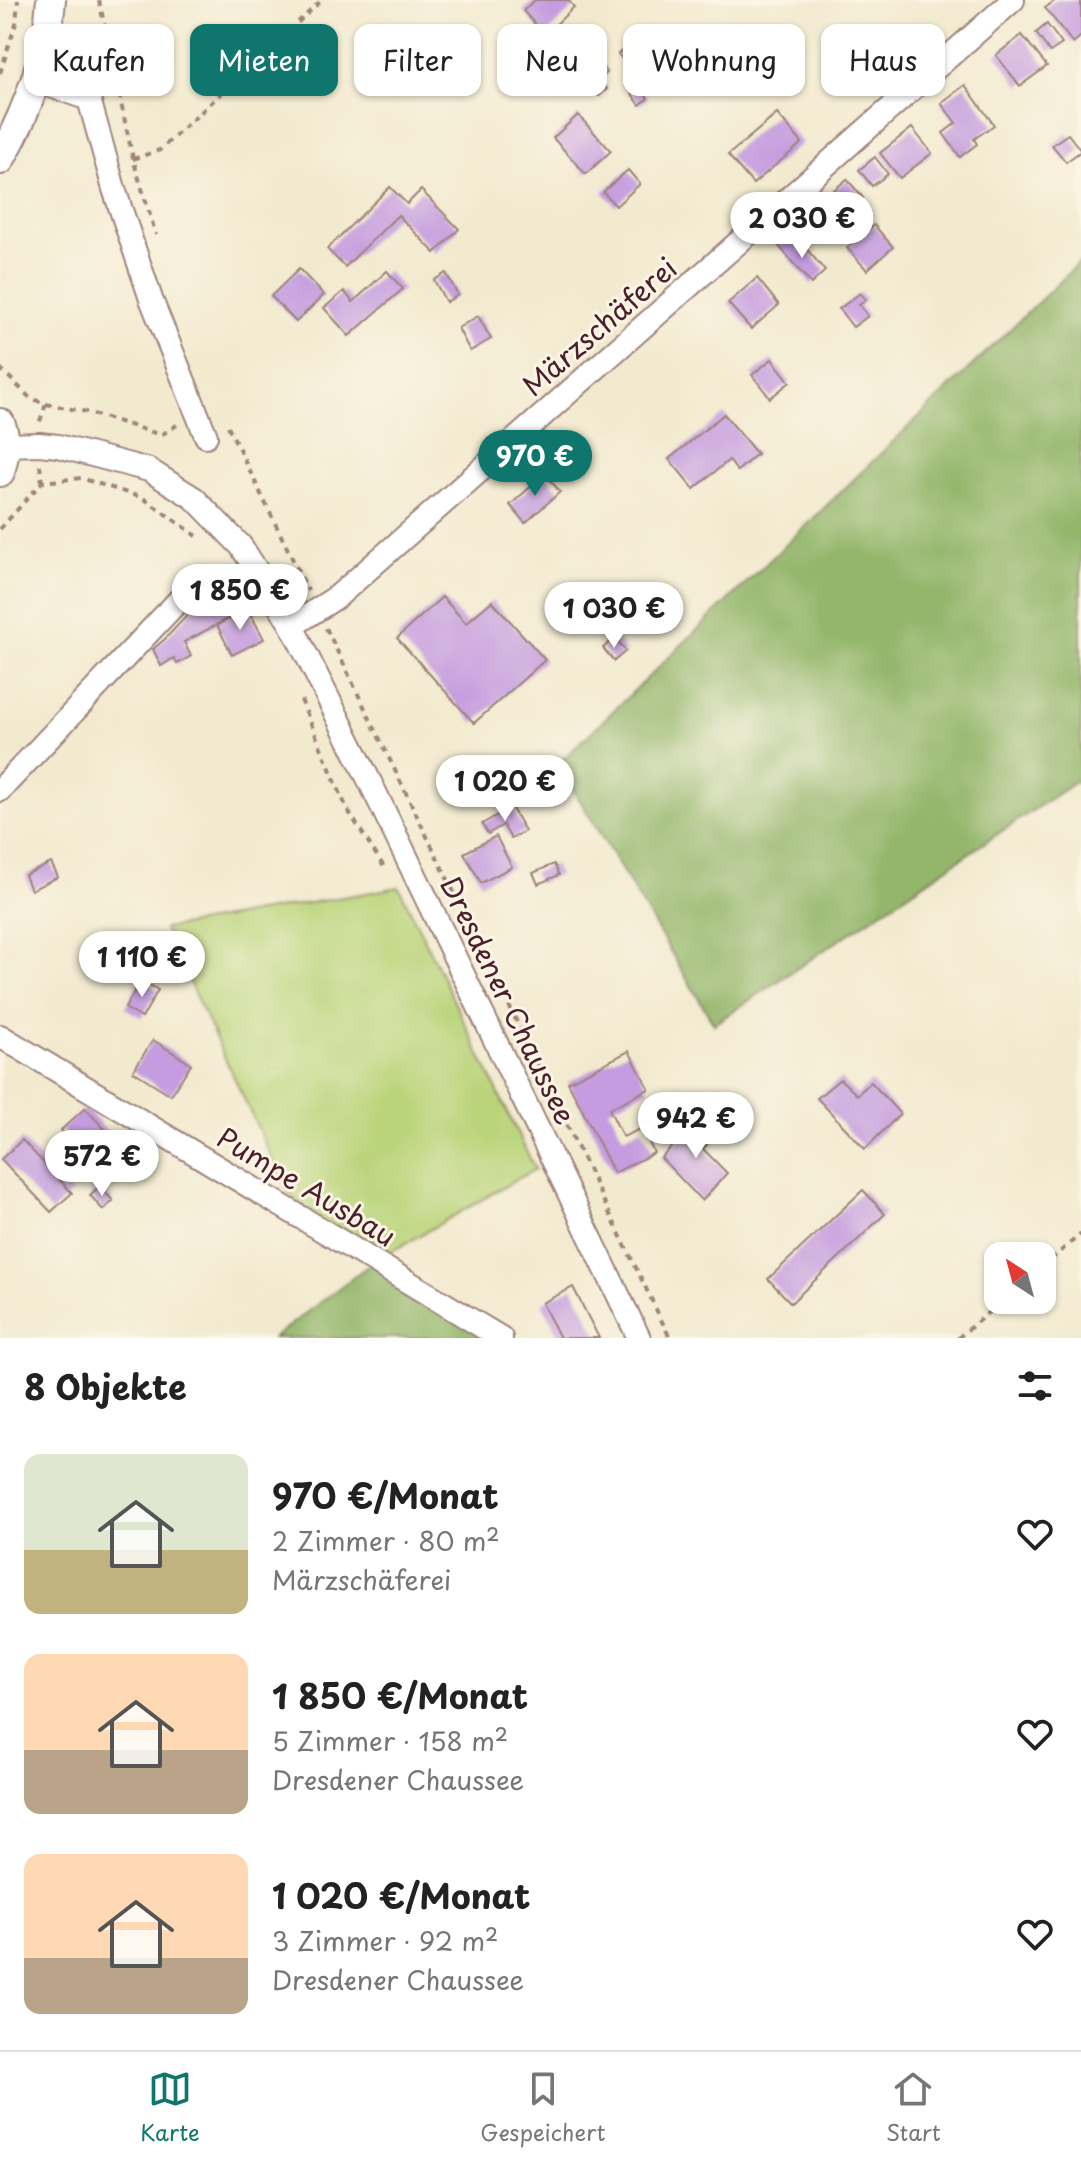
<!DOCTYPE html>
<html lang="de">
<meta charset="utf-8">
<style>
:root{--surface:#fff;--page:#f6f6f6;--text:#222;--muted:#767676;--line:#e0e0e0;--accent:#0f766e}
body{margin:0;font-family:"Playpen Sans",sans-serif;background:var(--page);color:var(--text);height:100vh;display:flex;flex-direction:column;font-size:30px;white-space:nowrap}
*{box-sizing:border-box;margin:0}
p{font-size:26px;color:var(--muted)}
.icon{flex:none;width:44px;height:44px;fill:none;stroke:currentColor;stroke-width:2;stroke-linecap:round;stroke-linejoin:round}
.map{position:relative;height:1338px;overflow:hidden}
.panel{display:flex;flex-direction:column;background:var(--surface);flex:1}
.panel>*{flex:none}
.hud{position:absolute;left:24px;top:24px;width:1034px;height:72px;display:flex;gap:16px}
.needle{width:52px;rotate:324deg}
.buttons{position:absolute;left:984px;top:1242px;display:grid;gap:16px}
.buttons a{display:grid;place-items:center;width:72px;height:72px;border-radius:16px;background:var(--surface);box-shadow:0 2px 6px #0004;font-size:40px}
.price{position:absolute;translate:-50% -68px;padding:0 18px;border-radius:28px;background:#fff;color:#222;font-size:26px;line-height:52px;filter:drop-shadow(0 2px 4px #0008)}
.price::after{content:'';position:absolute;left:50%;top:48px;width:24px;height:18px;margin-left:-12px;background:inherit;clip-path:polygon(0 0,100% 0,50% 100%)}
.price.current{background:var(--accent);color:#fff}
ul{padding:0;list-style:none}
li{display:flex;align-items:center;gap:24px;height:200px;padding:0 24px}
li span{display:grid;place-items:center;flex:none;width:224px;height:160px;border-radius:16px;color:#555}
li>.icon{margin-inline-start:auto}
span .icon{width:96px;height:96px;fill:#fffc;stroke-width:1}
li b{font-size:34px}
h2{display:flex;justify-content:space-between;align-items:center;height:96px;padding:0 24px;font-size:34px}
.pill{padding:0 28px;border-radius:16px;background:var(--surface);box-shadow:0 2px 6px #0004;font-size:28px;line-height:72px}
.pill.current{background:var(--accent);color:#fff}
.tabs{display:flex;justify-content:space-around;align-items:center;height:112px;border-top:2px solid var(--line);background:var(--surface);font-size:22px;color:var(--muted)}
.tabs a{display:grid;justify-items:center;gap:4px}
.tabs .current{color:var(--accent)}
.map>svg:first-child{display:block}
.green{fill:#bad47a;stroke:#827a52;stroke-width:2}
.forest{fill:#93b66a;stroke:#6e6a4a;stroke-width:2}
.building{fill:#c49cdf}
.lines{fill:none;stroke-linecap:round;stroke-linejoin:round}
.minor-casing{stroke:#9e847d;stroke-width:26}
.major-casing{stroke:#9e847d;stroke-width:32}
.path{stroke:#9e847d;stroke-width:4;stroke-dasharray:6 6;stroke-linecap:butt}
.minor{stroke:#fff;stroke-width:22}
.major{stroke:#fff;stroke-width:28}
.labels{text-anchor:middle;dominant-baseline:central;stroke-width:6;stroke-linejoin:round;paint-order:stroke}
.street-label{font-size:28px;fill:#4a1f2b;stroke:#fcf5e5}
</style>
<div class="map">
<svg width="1081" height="1338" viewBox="0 0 1081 1338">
<rect width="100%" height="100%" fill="#fcf5e5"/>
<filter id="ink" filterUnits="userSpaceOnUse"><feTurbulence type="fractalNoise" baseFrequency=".0125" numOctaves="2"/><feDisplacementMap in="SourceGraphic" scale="16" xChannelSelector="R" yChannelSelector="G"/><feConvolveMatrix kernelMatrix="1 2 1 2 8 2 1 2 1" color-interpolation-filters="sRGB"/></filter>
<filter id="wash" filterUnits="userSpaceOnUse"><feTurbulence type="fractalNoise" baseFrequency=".006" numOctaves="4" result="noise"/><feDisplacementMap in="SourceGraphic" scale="32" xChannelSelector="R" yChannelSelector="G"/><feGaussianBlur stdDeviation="1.8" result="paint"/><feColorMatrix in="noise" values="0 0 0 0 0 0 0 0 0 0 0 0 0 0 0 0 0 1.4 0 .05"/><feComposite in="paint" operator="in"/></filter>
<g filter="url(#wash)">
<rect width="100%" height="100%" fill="#f2eacf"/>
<polygon class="green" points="399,887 535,1169 373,1262 289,1194 164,929"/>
<g class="forest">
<polygon points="1081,261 1081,778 714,1024 558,764"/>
<polygon points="373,1262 501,1338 273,1338"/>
</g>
<g id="blocks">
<g class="building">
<polygon points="535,0 568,0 574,7 545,35 523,11"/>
<polygon points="1056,0 1081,0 1081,36 1073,43 1045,8"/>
<polygon points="1047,24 1062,44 1050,52 1036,33"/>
<polygon points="651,27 664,43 631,70 618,54"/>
<polygon points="1022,35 1047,66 1020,86 996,55"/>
<polygon points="598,62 607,73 599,80 607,89 599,96 582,75"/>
<polygon points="634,80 648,98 640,105 626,86"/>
<polygon points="965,85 994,125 974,139 977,144 960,157 943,133 956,123 941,103"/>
<polygon points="777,114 802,143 753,184 728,155"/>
<polygon points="578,115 611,151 586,174 553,138"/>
<polygon points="912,128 932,153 900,178 880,153"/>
<polygon points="1068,134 1081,151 1066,162 1052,145"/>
<polygon points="875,157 888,174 872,186 859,170"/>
<polygon points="628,170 640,184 616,206 603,192"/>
<polygon points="847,179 863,198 824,231 808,212"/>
<polygon points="390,187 407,204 421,190 459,229 435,253 398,215 345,267 327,249"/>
<polygon points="874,225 893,247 867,270 847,248"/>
<polygon points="788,236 801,252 806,248 825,271 811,284 778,245"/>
<polygon points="299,269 324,295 296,322 271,296"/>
<polygon points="387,271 403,289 349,336 324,308 344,291 353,302"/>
<polygon points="446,273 458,295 446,302 434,280"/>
<polygon points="757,278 779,305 751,329 728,303"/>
<polygon points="860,293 866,300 859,305 868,316 853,327 839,309"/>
<polygon points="478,316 491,339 470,351 458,328"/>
<polygon points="772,359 790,382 770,398 752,375"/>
<polygon points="724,414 757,454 737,471 729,460 694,489 669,459"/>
<polygon points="545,474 560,492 525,523 510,505"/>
<polygon points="237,588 248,608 184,642 191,656 177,664 174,658 161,666 153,649 165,639 194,608"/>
<polygon points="442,597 466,623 492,601 545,660 474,723 397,638"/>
<polygon points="248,609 264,639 232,655 217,625"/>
<polygon points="615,638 626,651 614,661 603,648"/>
<polygon points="511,807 525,831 511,839 503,825 488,834 482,824"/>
<polygon points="496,836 512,867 481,883 464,853"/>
<polygon points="51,863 58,877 31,890 25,875"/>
<polygon points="554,864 559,875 538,884 533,873"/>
<polygon points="141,980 158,990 142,1018 125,1008"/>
<polygon points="153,1040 191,1064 171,1095 133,1071"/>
<polygon points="629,1051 649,1089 609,1109 623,1137 642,1128 654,1153 614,1173 568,1082"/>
<polygon points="840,1079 857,1095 871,1082 900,1114 865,1149 817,1098"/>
<polygon points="85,1108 114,1139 90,1161 61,1130"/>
<polygon points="701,1118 718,1131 703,1149 727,1173 702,1201 661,1158"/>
<polygon points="22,1140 72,1193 51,1212 1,1159"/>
<polygon points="100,1186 113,1201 103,1210 90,1195"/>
<polygon points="863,1190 885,1214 791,1303 768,1279"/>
<polygon points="573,1287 599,1338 560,1338 542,1303"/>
</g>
</g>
</g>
<g filter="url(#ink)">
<use href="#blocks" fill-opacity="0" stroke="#9e847d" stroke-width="2"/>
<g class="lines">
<g class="minor-casing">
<g id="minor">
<polyline points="36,81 89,99 114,189 151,299 206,436"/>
<polyline points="6,445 39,444 58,446 149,470 194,498 241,546 292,626 371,784 639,1338"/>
<polyline points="292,626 338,596 1013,0"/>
<polyline points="0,790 181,598"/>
<polyline points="0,1036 501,1338"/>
</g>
</g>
<g class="major-casing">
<g id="major">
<path d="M0,160C28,111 47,56 51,0"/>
<path d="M0,423C8,441 5,454 0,472"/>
</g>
</g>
<g class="path">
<polyline points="99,0 133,159 156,235"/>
<polyline points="0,73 16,23 18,0"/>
<polyline points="133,159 160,150 322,0"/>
<polyline points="0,368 30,398 46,404 39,424"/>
<polyline points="46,404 87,412 161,435 177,425"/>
<polyline points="228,426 308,591"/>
<polyline points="40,465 42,482"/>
<polyline points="0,529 42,482 81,478 143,498 197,536"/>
<polyline points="326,628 670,1338"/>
<polyline points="301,700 347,809 384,867"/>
<polyline points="1042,1267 1081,1234"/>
<polyline points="958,1338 1003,1300"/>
</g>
<use href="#minor" class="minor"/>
<use href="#major" class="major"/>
</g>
</g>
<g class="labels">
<g class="street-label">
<text transform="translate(599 326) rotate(-41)">Märzschäferei</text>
<text transform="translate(509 1000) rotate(64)">Dresdener Chaussee</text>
<text transform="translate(307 1186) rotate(31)">Pumpe Ausbau</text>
</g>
</g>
</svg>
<div class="buttons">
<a><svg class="needle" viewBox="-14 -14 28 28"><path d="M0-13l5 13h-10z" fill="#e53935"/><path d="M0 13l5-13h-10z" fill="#767676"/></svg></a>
</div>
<b class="price" style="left:802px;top:260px">2 030 €</b>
<b class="price current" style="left:535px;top:498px">970 €</b>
<b class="price" style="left:240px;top:632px">1 850 €</b>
<b class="price" style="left:614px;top:650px">1 030 €</b>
<b class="price" style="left:505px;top:823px">1 020 €</b>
<b class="price" style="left:142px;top:999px">1 110 €</b>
<b class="price" style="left:696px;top:1160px">942 €</b>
<b class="price" style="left:102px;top:1198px">572 €</b>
<div class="hud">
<a class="pill">Kaufen</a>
<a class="pill current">Mieten</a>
<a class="pill">Filter</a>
<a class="pill">Neu</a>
<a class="pill">Wohnung</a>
<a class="pill">Haus</a>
</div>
</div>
<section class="panel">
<h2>8 Objekte<svg class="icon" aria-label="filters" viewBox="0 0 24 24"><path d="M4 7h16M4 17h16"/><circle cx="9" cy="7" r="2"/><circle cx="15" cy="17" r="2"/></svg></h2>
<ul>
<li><span style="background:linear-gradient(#dfe7d0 60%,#c2b280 0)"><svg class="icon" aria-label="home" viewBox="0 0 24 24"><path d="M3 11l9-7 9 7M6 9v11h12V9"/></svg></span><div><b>970 €/Monat</b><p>2 Zimmer · 80 m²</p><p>Märzschäferei</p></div><svg class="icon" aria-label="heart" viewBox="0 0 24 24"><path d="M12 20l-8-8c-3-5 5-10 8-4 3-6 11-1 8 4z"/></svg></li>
<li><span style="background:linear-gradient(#ffd9b3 60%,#b9a48a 0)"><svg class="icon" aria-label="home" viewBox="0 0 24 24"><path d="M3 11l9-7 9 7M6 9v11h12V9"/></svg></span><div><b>1 850 €/Monat</b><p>5 Zimmer · 158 m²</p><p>Dresdener Chaussee</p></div><svg class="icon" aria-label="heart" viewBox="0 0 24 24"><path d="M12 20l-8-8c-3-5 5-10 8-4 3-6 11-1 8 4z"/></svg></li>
<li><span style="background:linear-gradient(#ffd9b3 65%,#b9a48a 0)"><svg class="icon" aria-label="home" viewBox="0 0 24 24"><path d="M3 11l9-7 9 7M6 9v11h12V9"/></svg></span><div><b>1 020 €/Monat</b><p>3 Zimmer · 92 m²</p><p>Dresdener Chaussee</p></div><svg class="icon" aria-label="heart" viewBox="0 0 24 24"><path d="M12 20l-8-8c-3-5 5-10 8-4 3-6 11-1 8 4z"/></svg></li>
</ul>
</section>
<nav class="tabs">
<a class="current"><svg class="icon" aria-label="map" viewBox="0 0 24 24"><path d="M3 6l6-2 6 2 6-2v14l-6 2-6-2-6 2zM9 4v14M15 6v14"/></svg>Karte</a>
<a><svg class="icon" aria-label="saved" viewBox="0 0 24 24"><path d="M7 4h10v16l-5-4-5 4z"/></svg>Gespeichert</a>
<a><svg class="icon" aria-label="home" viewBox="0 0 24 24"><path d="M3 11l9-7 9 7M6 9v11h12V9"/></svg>Start</a>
</nav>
